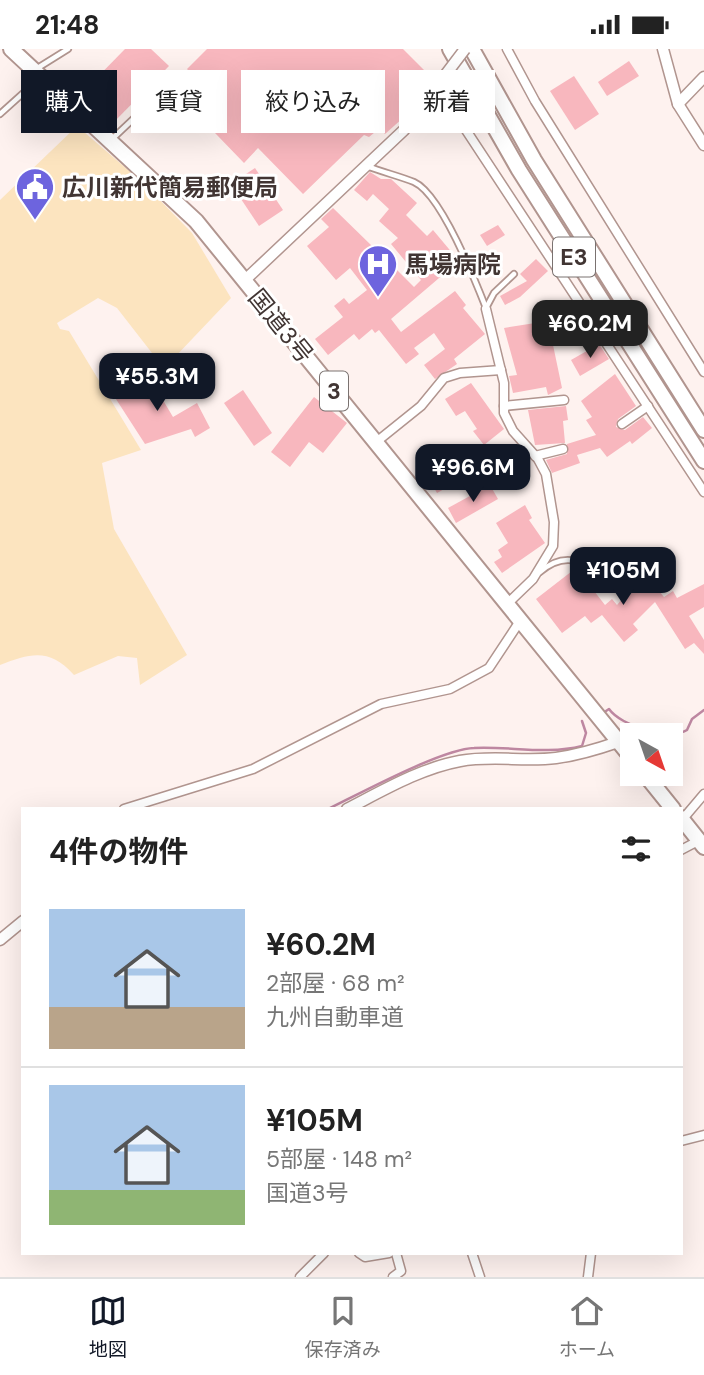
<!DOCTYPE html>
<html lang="ja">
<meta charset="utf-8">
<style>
:root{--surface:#fff;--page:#f6f6f6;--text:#222;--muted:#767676;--line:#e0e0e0;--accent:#111827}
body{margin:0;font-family:"DM Sans","Noto Sans JP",sans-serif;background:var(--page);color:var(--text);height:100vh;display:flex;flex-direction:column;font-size:26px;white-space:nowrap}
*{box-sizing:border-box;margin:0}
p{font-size:23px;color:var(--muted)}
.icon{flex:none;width:38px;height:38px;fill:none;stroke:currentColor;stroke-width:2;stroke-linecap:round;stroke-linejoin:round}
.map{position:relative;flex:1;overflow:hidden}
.drawer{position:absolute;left:21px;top:758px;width:662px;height:448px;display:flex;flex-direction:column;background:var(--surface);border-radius:0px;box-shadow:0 7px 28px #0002}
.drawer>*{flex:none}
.banner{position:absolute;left:21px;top:21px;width:663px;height:63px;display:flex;gap:14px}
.needle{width:46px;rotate:140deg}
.fabs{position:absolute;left:620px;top:674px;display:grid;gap:14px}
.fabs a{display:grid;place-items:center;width:63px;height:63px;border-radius:0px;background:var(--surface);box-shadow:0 7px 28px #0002;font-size:35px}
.price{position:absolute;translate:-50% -60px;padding:0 16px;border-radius:14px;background:var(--accent);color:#fff;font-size:23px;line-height:46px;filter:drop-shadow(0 2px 4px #0008)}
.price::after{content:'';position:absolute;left:50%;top:42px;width:21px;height:16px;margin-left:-10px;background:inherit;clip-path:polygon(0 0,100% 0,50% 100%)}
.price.selected{background:#222;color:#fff}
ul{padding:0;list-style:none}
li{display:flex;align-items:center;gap:21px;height:175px;padding:0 28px}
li+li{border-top:2px solid var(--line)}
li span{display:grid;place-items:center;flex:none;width:196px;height:140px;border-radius:0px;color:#555}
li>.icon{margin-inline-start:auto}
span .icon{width:84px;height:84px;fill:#fffc;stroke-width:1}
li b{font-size:30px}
h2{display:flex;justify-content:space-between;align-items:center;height:84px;padding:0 28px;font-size:30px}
.tag{padding:0 24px;border-radius:0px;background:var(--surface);box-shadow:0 7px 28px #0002;font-size:24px;line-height:63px}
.tag.selected{background:var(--accent);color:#fff}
.status{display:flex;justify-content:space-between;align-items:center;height:49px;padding:0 35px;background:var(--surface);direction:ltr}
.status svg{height:19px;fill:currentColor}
.tab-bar{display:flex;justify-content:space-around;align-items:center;height:98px;border-top:2px solid var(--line);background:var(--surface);font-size:19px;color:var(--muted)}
.tab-bar a{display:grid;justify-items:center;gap:4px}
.tab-bar .selected{color:var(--accent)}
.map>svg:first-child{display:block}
.green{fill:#fce4bf}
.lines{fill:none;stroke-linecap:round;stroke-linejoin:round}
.stream{stroke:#be87a1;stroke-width:2.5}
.building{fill:#f8b7be}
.service-casing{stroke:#b1958f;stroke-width:8}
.minor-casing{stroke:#b1958f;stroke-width:11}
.tertiary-casing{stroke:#b1958f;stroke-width:13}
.trunk-casing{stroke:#b1958f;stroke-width:18}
.motorway-casing{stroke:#b1958f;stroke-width:18}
.service{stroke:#fff;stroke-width:4.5}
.minor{stroke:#fff;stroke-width:8}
.tertiary{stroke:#fff;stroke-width:10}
.trunk{stroke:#fff;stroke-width:14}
.motorway{stroke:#fff;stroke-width:14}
.tertiary-bridge-casing{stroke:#b1958f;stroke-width:13;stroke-linecap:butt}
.tertiary-bridge{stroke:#fff;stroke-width:10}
.labels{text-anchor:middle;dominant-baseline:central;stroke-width:6;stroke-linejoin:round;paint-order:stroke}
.shield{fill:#fff;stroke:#7a7270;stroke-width:2}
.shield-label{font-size:23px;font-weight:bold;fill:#413533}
.poi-label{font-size:24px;font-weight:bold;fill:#413533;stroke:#fff;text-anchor:start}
.street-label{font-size:24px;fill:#413533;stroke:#fff}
</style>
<div class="status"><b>21:48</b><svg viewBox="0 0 49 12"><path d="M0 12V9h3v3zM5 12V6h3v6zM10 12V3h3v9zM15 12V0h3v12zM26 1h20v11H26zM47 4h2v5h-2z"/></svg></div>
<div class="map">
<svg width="704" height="1228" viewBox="0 0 704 1228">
<rect width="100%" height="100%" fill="#fef2ef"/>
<path class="green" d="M77,77L142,133L192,184L231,249L174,309L152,304L117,259L98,249L57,274L60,280L69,282L141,401L102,414L114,480L187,606L140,636L137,609L118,607L74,626C50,599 31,604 0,616V151Z"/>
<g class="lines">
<g class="stream">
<path d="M606,662L609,660C621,677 669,692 687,681L692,670L704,661"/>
<path d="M328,760C361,744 442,700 474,699C509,697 547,706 582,697L586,684L582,672"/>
</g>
</g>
<g class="building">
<polygon points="125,0 151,0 169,17 112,75 81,45"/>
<polygon points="207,0 403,0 428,25 412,41 417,47 407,57 408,63 403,69 385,85 380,79 369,88 364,86 303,145 258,99 244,114 187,55 204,38 187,20"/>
<polygon points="629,12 639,27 607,47 598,33"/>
<polygon points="574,27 599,65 575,81 550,42"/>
<polygon points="255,119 283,161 259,177 231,135"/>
<polygon points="370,123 381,130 391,130 417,154 406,166 427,187 433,181 459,212 391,270 401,283 455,242 466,256 463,259 485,285 454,310 457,315 435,330 424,316 445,300 434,284 414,299 419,305 406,315 379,281 375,284 372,280 359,291 354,285 328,306 315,290 343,268 334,257 344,249 349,255 367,241 350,219 336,231 307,197 329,178 321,170 333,159 372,197 364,205 375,219 386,210 414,238 421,231 391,195 398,189 379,172 389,160 373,145 367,152 354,141"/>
<polygon points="498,176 505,186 487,197 480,186"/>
<polygon points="536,210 548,222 520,248 505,256 500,247 527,232 520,225"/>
<polygon points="548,272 562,339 548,346 546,338 513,344 509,327 517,326 504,279"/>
<polygon points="599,295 609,310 580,327 571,311"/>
<polygon points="615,325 636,357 618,370 616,378 625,381 643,368 652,379 632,395 630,392 607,408 600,399 577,406 580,414 552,424 546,411 567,405 567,395 596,386 586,371 592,368 581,352"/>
<polygon points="148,326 173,368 197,354 210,379 195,388 191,380 145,395 114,347"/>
<polygon points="471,334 504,380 484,396 473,382 477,380 465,362 456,367 445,350"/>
<polygon points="243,341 272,384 254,397 224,354"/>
<polygon points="314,348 347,374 323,404 309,393 290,418 271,403"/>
<polygon points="566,357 568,371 563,372 565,394 535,396 528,361"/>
<polygon points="473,402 482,419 437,444 428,428"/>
<polygon points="490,436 498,450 456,474 448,459"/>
<polygon points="525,456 532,469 529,471 545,494 502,524 494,513 502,508 498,501 508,494 496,474"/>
<polygon points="576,519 605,556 612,550 617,556 644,524 664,548 673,542 677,549 704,535 704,558 689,567 704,591 704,605 694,594 685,600 655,553 633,575 638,581 624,593 602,566 591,574 585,567 562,584 536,550"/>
</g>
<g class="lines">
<g class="service-casing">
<g id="service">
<polyline points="36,20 68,0"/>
<polyline points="0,65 40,29"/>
<polyline points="111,91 164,41"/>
<path d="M367,117C382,123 399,127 414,133C441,145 475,231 486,259"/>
<polyline points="486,259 494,244 514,225"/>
<path d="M540,523C561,505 582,508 600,528"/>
</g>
</g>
<g class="minor-casing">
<g id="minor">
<polyline points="507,0 535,52 704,323"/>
<polyline points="437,37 704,443"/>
<polyline points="486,260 504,334 504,364 513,382 538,410 546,425 554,473 553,497 533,530 506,556"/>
<polyline points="504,357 564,351"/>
<polyline points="622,375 648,357"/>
<polyline points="375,394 421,357 444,329 460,324 501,321"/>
<polyline points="535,407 563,400"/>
<polyline points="124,760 253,720 381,655 450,640 489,619 520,572"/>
<polyline points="682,771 704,745"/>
<polyline points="681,801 698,792"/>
<polyline points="681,1092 704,1086"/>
<polyline points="359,1204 365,1208 389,1204"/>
<polyline points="472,1204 480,1228"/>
<polyline points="300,1228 324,1204"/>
<polyline points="393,1228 401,1222 396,1204"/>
<polyline points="588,1228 591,1204"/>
</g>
</g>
<g class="tertiary-casing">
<g id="tertiary">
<polyline points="663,0 678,55 704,96"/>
<polyline points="678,55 704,28"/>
<polyline points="244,232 404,81 440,33"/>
<path d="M347,760C382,742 421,719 460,712C492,706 524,713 556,709C578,706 598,700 618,693"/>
<polyline points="0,891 23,872"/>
</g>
</g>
<g class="trunk-casing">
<g id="trunk">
<polyline points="11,0 196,172 632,709"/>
<polyline points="644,724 673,760"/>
<polyline points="681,769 704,798"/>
</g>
</g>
<g class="motorway-casing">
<g id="motorway">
<polyline points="450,0 519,121 704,412"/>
<polyline points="472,0 534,111 704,381"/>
</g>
</g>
<use href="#service" class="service"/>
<use href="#minor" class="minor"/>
<use href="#tertiary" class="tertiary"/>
<use href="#trunk" class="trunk"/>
<use href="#motorway" class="motorway"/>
<g class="tertiary-bridge-casing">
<polyline id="tertiary-bridge" points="440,33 465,0"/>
</g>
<use href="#tertiary-bridge" class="tertiary-bridge"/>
</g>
<defs>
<g id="civic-pin" transform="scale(2.0125)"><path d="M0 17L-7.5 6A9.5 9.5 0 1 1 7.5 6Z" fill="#6d64de" stroke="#fff"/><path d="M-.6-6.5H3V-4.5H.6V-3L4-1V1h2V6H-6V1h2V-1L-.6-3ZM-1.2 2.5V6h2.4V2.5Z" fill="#fff"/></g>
<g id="hospital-pin" transform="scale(2.0125)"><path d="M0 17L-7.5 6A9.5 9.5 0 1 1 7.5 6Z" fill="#6d64de" stroke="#fff"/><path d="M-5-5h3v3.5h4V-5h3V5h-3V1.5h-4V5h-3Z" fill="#fff"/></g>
</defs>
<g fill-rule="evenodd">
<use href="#civic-pin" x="35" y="138"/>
<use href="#hospital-pin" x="378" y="215"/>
</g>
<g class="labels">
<g class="shield">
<rect x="553" y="188.5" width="42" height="39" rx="5"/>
<rect x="320" y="322.5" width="28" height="39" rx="5"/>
</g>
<g class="shield-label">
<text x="574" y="208">E3</text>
<text x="334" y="342">3</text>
</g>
<g class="poi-label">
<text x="62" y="138">広川新代簡易郵便局</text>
<text x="405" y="215">馬場病院</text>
</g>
<g class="street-label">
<text transform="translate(281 277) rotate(51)">国道3号</text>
</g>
</g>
</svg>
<div class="fabs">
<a><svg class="needle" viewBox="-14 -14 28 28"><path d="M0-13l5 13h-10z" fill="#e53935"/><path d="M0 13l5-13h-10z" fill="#767676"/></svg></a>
</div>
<b class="price selected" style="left:590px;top:311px">¥60.2M</b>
<b class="price" style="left:157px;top:364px">¥55.3M</b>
<b class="price" style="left:473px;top:455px">¥96.6M</b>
<b class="price" style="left:623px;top:558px">¥105M</b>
<div class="banner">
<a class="tag selected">購入</a>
<a class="tag">賃貸</a>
<a class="tag">絞り込み</a>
<a class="tag">新着</a>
</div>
<section class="drawer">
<h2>4件の物件<svg class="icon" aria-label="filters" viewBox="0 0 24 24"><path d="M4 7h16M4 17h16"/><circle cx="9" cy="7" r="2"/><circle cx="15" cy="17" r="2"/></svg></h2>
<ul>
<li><span style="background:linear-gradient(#a9c7e8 70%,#b9a48a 0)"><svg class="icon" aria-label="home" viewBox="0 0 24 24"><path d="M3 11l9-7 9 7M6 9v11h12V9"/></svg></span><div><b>¥60.2M</b><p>2部屋 · 68 m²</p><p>九州自動車道</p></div></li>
<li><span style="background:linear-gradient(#a9c7e8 75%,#8fb573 0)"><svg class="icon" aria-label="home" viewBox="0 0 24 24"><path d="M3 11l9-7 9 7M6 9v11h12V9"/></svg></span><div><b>¥105M</b><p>5部屋 · 148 m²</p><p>国道3号</p></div></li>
</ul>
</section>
</div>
<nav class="tab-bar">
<a class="selected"><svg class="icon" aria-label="map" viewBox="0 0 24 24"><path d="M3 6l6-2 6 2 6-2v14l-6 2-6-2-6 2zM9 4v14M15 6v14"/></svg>地図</a>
<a><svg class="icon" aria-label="saved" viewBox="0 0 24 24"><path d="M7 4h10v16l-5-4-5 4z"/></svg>保存済み</a>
<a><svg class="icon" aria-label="home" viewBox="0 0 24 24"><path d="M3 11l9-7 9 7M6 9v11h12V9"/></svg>ホーム</a>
</nav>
